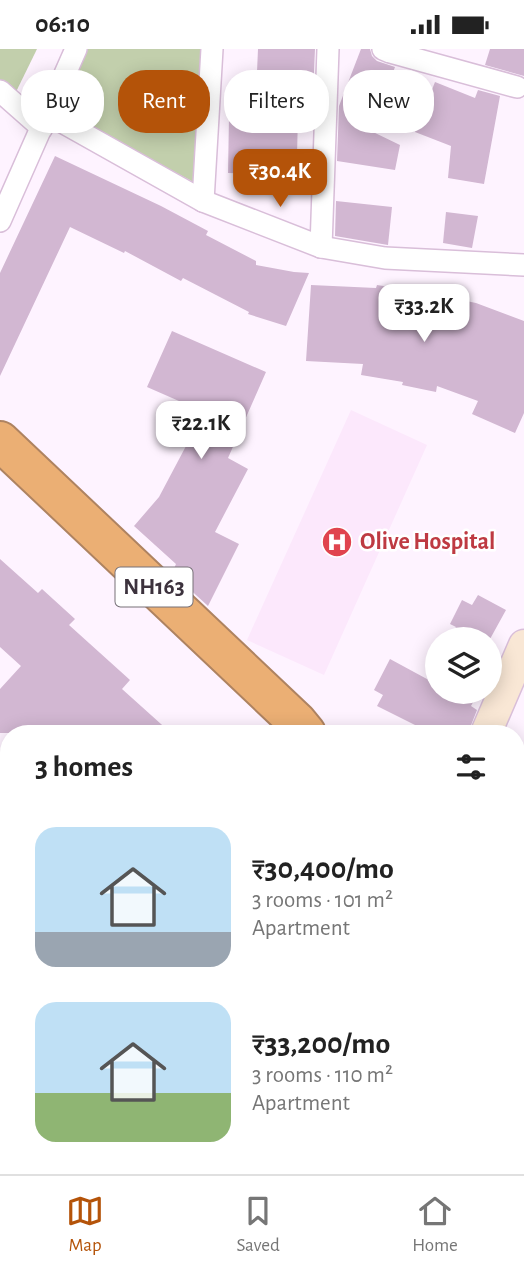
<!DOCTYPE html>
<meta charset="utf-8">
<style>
:root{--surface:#fff;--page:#f6f6f6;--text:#222;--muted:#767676;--line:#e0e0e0;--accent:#b45309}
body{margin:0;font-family:"Alegreya Sans",sans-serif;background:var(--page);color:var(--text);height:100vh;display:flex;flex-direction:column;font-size:26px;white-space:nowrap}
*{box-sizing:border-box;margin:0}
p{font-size:23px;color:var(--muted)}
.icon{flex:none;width:38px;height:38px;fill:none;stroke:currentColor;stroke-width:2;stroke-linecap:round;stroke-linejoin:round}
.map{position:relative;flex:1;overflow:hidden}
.sheet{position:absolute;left:0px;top:676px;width:525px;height:450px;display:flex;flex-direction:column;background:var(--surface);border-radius:28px 28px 0 0;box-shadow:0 4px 18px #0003}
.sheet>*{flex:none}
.hud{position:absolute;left:21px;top:21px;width:483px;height:63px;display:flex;gap:14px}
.buttons{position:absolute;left:425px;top:578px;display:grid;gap:14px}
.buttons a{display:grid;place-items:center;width:77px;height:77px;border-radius:50%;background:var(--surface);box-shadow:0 4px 18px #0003;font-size:35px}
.price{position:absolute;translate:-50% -60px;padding:0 16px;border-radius:14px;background:#fff;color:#222;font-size:23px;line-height:46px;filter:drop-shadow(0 2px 4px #0008)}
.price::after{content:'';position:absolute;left:50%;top:42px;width:21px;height:16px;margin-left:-10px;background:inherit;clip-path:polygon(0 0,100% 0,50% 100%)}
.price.on{background:var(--accent);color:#fff}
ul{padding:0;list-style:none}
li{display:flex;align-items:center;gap:21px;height:175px;padding:0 35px}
li span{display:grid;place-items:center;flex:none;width:196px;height:140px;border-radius:21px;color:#555}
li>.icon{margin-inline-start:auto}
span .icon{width:84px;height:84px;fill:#fffc;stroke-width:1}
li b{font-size:30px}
h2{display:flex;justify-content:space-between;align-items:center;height:84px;padding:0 35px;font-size:30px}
.chip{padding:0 24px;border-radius:28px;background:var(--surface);box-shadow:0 4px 18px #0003;font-size:24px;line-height:63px}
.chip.on{background:var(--accent);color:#fff}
.status{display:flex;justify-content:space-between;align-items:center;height:49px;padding:0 35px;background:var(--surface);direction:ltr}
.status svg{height:19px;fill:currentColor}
.menu{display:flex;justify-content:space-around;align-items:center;height:98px;border-top:2px solid var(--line);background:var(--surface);font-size:19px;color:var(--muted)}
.menu a{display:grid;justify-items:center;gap:4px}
.menu .on{color:var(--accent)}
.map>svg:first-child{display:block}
.built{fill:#fce8fc}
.green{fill:#c2cfac}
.building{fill:#d2b7d2}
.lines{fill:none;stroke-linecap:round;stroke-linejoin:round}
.street-casing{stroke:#d9bed9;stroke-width:24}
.secondary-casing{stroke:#d9bed9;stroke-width:33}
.highway-casing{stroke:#ae8361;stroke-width:42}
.street{stroke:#fff;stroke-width:21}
.secondary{stroke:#f9e7d5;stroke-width:30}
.highway{stroke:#ebaf74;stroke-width:38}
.labels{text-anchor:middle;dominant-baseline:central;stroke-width:5;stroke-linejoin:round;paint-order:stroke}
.shield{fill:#fff;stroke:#767077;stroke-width:2}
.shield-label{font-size:23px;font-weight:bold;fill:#3c323d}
.health-label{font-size:24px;font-weight:bold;fill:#be3a42;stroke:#fff;text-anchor:start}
</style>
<div class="status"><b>06:10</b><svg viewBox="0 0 49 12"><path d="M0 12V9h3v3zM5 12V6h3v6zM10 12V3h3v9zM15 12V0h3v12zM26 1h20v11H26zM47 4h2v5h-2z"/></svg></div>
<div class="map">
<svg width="524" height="1125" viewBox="0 0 524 1125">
<rect width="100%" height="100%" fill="#fef3ff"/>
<polygon class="built" points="351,361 427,396 324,626 247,591"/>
<g class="green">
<polygon points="0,0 37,0 14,47 0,34"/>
<polygon points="85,0 205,0 201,137 58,61"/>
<polygon points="0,953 9,957 9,1116 42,1117 42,1125 0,1125"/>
</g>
<g class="building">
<polygon points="258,0 315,0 312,68 298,67 296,144 270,144 271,125 228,124 229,68 255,69"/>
<polygon points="361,0 370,0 372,7 377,12 395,18 371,82 400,96 395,121 337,112 339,57"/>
<polygon points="490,0 524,0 524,27 485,16"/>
<polygon points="435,33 475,49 478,41 500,47 484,135 448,129 451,97 415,83"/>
<polygon points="55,107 161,157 208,182 206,186 256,212 256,216 294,223 309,224 286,277 248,265 249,263 183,229 181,232 125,202 124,204 70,178 0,327 0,224"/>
<polygon points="336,152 392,158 388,196 335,187"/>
<polygon points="446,163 478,167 472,199 443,194"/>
<polygon points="311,236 376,239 377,236 423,243 476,254 524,272 524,364 515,384 472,365 478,352 437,337 436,343 402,336 403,333 361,326 363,315 306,312"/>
<polygon points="172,282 266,323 228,409 248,420 215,483 239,495 208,557 172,524 176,515 134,477 159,448 204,363 147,338"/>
<polygon points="0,510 38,544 42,540 75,570 69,576 130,631 122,640 171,684 0,684 0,640 21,617 0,598"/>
<polygon points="478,546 506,561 490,590 449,590 456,578 450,575 462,551 472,556"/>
<polygon points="390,610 438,636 438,642 479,642 471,657 477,661 468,684 431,684 377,657 383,646 374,641"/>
</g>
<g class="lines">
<g class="street-casing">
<g id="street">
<polyline points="383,0 390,3 517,38"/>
<polyline points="0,42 42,79"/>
<polyline points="48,65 203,152 321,198 385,209 524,216"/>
<polyline points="203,152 212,0"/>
<polyline points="0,172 76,0"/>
<polyline points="321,198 328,0"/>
<polyline points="0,759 9,767"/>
<polyline points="0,989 9,997"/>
<polyline points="69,1125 69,1116"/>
</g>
</g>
<g class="secondary-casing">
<g id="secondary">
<polyline points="486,684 524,596"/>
<polyline points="516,820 524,826"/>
<polyline points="516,849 524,853"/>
</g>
</g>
<g class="highway-casing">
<g id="highway">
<polyline points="0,392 297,673 306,684"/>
<polyline points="288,1125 289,1116"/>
<polyline points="316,1125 317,1116"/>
</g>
</g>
<use href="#street" class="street"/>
<use href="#secondary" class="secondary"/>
<use href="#highway" class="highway"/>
</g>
<defs>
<g id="hospital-disc" transform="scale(1.575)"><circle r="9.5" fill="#e0444e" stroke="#fff"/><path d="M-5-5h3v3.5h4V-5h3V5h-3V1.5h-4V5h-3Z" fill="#fff"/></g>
</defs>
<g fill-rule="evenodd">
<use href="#hospital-disc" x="337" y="493"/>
</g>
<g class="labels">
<rect class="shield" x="115.5" y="518.5" width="77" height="39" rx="5"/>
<g class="shield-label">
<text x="154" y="538">NH163</text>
</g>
<g class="health-label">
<text x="360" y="493">Olive Hospital</text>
</g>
</g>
</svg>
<div class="buttons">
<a><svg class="icon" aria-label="layers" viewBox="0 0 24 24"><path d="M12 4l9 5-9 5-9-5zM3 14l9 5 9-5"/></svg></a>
</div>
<b class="price on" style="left:280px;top:160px">₹30.4K</b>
<b class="price" style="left:424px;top:295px">₹33.2K</b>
<b class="price" style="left:201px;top:412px">₹22.1K</b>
<div class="hud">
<a class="chip">Buy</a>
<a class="chip on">Rent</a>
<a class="chip">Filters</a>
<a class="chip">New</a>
</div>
<section class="sheet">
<h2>3 homes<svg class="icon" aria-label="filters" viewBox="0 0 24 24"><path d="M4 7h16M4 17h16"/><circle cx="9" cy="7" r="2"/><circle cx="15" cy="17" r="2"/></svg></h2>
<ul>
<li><span style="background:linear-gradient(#bfe0f5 75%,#9aa5b1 0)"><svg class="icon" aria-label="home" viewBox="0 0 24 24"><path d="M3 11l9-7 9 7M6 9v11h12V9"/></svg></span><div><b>₹30,400/mo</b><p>3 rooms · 101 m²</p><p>Apartment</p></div></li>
<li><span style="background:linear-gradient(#bfe0f5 65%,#8fb573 0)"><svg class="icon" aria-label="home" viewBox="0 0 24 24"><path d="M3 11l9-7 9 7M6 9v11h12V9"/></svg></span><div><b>₹33,200/mo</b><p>3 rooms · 110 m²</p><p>Apartment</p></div></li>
</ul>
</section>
</div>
<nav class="menu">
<a class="on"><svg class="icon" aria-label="map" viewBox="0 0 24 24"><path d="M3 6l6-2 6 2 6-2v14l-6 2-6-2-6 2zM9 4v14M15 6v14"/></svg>Map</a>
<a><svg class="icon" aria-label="saved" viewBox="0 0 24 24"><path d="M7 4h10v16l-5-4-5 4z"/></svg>Saved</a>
<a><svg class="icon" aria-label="home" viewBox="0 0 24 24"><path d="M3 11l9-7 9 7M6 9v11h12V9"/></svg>Home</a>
</nav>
